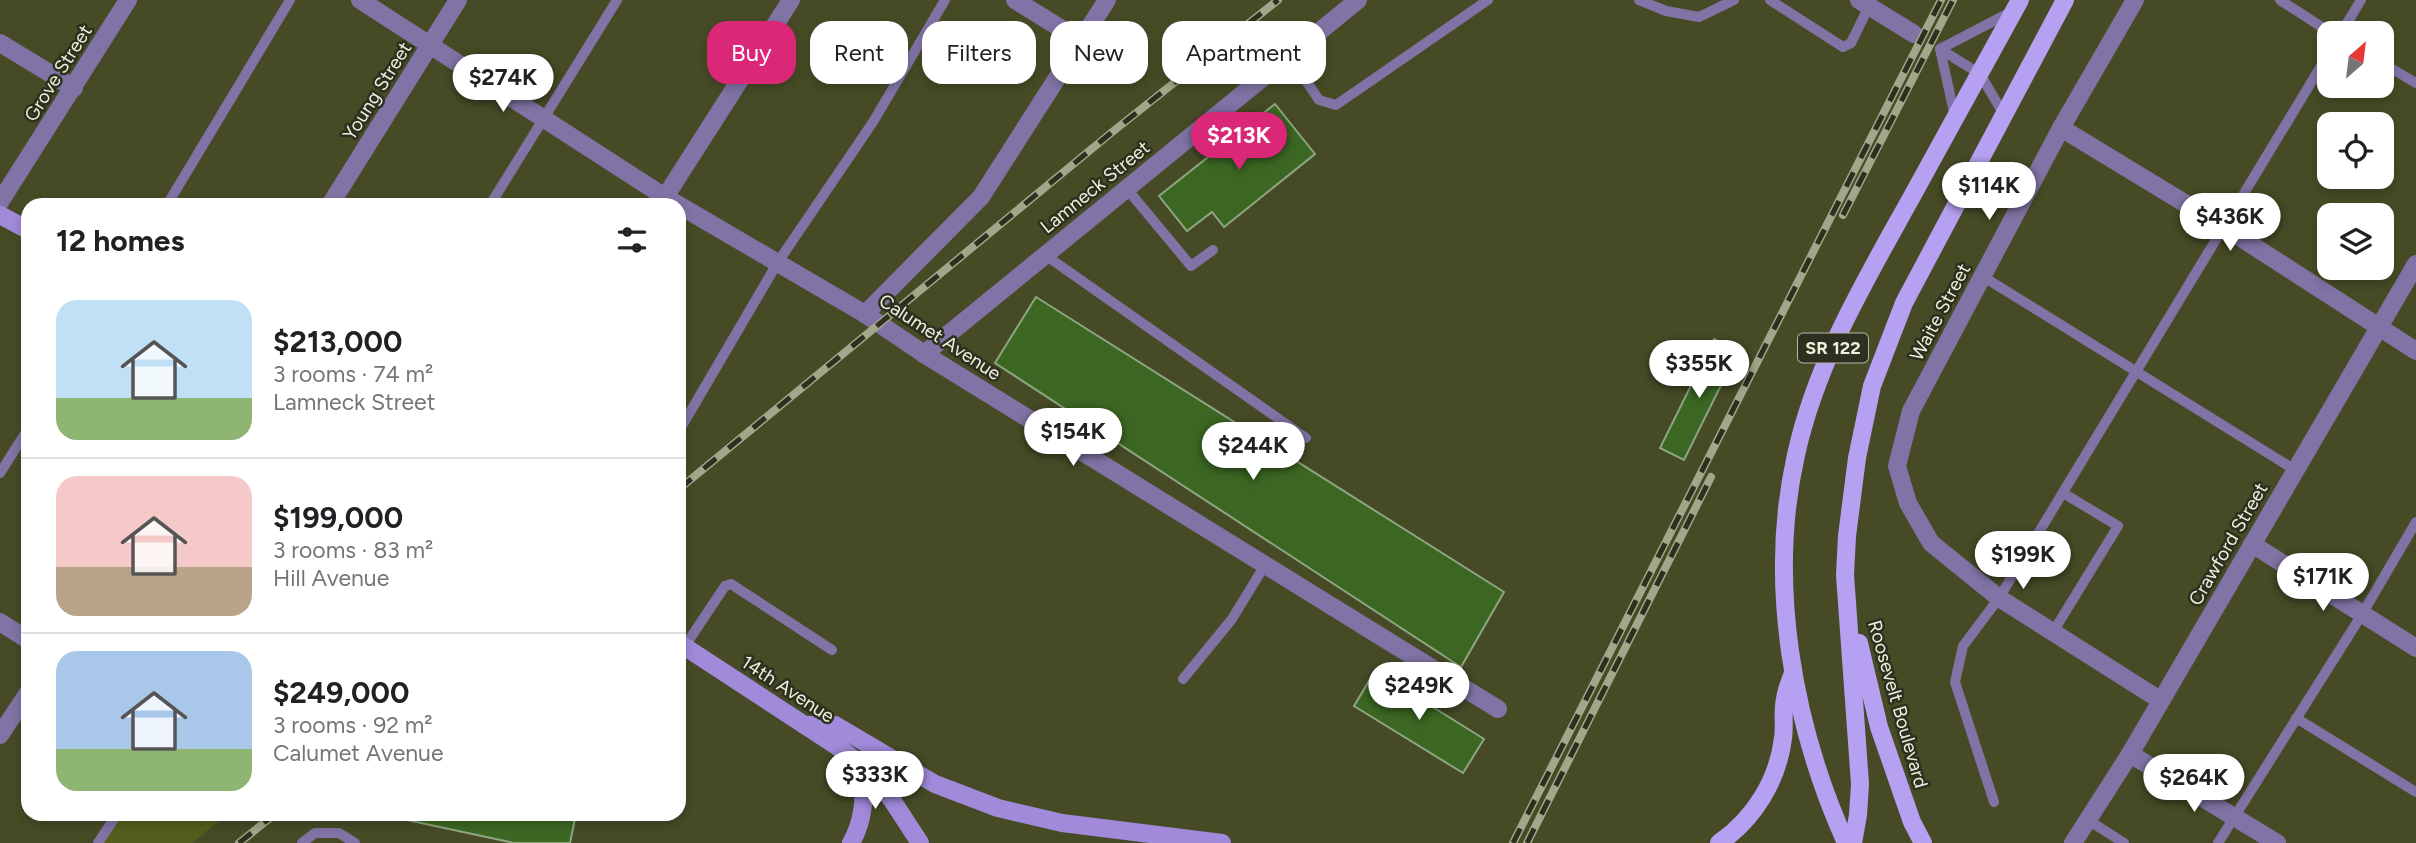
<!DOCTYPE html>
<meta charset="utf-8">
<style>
:root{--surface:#fff;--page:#f2f2f2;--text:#202124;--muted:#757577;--line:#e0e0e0;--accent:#db2777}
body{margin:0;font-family:Figtree,sans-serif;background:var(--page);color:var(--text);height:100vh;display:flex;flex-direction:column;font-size:26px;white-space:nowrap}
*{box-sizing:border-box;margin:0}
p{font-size:23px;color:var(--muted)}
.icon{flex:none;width:38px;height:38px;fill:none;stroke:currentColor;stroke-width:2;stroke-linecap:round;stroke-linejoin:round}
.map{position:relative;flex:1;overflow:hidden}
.details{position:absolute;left:21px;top:198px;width:665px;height:623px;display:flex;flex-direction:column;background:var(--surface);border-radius:21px;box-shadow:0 4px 10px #0003}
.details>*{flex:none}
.hud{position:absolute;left:707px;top:21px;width:665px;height:63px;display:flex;gap:14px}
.needle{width:46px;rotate:28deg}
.tools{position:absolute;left:2317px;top:21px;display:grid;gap:14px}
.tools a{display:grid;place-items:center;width:77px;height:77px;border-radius:14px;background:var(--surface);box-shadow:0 4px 10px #0003;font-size:35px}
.price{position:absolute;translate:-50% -60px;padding:0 16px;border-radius:24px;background:#fff;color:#222;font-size:23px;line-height:46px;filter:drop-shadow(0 2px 4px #0008)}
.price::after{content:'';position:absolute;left:50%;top:42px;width:21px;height:16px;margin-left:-10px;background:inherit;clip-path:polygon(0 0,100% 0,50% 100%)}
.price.selected{background:var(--accent);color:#fff}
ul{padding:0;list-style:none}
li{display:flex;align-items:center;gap:21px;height:175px;padding:0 35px}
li+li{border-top:2px solid var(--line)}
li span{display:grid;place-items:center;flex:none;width:196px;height:140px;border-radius:21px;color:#555}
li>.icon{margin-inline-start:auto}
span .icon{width:84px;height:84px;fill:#fffc;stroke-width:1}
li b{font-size:30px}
h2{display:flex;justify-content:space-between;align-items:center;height:84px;padding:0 35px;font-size:30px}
.tag{padding:0 24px;border-radius:21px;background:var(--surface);box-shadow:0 4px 10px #0003;font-size:24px;line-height:63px}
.tag.selected{background:var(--accent);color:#fff}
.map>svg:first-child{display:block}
.green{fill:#555d1d}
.building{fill:#3c6722;stroke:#8da582;stroke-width:2}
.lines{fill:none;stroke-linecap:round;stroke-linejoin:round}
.service{stroke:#8073a5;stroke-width:10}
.minor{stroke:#8073a5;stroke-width:18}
.secondary{stroke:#a08ad9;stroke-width:18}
.primary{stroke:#b6a0f1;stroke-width:18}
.rail-casing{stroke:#a2a68a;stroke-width:8}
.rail{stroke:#2d2f1f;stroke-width:5;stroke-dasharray:16;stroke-linecap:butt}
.labels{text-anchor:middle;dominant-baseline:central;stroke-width:5;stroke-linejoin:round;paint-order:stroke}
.shield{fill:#2d2f1f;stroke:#b3b7a3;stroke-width:2}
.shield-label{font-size:18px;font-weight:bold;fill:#edf1dc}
.street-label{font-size:19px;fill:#edf1dc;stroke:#2d2f1f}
</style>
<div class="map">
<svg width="2416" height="843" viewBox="0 0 2416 843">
<rect width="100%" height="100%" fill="#464b26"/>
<polygon class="green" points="117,814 228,814 192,843 98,843"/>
<g class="building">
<polygon points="1275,104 1315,154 1224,227 1212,212 1187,231 1159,196"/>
<polygon points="1036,297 1504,592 1461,667 995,363"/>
<polygon points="1714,339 1738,351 1684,460 1660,448"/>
<polygon points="1375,671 1484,739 1463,773 1354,706"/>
<polygon points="408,814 576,814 570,843 514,843 407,820"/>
</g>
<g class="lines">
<g class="service">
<polyline points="1639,0 1666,11 1699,17 1734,0"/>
<polyline points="1770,0 1843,47 1851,43 1869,6"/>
<polyline points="2280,0 2331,33"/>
<polyline points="2341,33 2361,0"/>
<polyline points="1940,49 1980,74 2003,113"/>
<polyline points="1940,49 2011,12"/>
<polyline points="1940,49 1955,117"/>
<polyline points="1289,56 1319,100 1336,105 1488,0"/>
<polyline points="2382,63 2416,83"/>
<polyline points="1127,189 1191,266 1213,250"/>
<polyline points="167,205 290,0"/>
<polyline points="490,205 617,0"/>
<polyline points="1045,255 1306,438"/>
<polyline points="1982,276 2295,470"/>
<polyline points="679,431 778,262 873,122 945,0"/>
<polyline points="0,473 28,429"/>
<polyline points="2053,632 2118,526 2063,493"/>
<polyline points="679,655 725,586 731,584 832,650"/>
<polyline points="1183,679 1232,619 1265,565"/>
<polyline points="2296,718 2416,792"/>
<polyline points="1994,802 1955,682 1963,646 1999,598 2329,53"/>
<polyline points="2088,820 2124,843"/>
<polyline points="98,843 117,814"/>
<polyline points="302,843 315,833 339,833 355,843"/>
<polyline points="2218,843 2361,616 2416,522"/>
</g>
<g class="minor">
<polyline points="360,0 665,197 865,314 924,354 1498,709"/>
<polyline points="1015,0 1081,41"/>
<polyline points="1859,0 1914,34"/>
<polyline points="2135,0 2061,128 1911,411 1897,466 1908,503 1931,543 1999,598 2160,700"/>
<polyline points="0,43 74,88"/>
<polyline points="2061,128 2224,227 2416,351"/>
<polyline points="0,202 128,0"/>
<polyline points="330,205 458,0"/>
<polyline points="660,205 791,0"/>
<polyline points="865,314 981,197 1107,0"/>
<polyline points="924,354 1358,0"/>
<polyline points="2252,544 2416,648"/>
<polyline points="0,622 28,640"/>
<polyline points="0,735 28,693"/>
<polyline points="2130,754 2277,843"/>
<polyline points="2073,843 2130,754 2416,264"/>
</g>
<g class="secondary">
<polyline points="0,215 28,230"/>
<polyline points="679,643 838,747 864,767 892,800 920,843"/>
<polyline points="804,725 835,725 935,784 998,808 1062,823 1222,843"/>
<path d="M851,843C865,819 864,795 864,767"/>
</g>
<g class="primary">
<polyline points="1859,643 1879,727 1912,822 1923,843"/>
<path d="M1719,843C1754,819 1778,780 1783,738C1785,725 1782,712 1785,699C1786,690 1790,681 1793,673"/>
<path d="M1846,843C1793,725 1767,583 1796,455C1816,363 1865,281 1910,200C1947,133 1983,67 2020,0"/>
<polyline points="1853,843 1858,815 1860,784 1845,575 1847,536 1857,458 1872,386 1904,303 2065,0"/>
</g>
<g class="rail-casing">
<g id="rail">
<polyline points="1843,215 1953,0"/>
<polyline points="679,489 1111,133 1278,0"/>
<polyline points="239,843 275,814"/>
<polyline points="1513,843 1941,0"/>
<polyline points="1527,843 1711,477"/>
</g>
</g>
<use href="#rail" class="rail"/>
</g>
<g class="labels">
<rect class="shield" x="1798" y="333.5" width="70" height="29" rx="5"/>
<g class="shield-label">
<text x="1833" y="348">SR 122</text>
</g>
<g class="street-label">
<text transform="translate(58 73) rotate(-58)">Grove Street</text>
<text transform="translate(377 91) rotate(-58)">Young Street</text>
<text transform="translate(1095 187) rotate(-39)">Lamneck Street</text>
<text transform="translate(1940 312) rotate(-62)">Waite Street</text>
<text transform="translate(940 337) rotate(33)">Calumet Avenue</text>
<text transform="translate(2228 544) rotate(-60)">Crawford Street</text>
<text transform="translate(788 689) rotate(33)">14th Avenue</text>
<text transform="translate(1898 704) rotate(74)">Roosevelt Boulevard</text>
</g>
</g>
</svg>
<div class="tools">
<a><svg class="needle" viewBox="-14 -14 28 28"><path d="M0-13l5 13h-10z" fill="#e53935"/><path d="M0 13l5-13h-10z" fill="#757577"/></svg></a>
<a><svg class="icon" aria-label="locate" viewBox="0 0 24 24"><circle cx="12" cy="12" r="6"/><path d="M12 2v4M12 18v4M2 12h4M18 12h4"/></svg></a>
<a><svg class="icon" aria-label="layers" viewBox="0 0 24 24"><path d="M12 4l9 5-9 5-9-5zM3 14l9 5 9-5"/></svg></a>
</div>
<b class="price" style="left:503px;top:114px">$274K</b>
<b class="price selected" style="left:1239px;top:172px">$213K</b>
<b class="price" style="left:1989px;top:222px">$114K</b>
<b class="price" style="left:2230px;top:253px">$436K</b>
<b class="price" style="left:1699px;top:400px">$355K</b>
<b class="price" style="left:1073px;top:468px">$154K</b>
<b class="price" style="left:1253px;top:482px">$244K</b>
<b class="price" style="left:2023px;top:591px">$199K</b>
<b class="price" style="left:2323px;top:613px">$171K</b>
<b class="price" style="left:1419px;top:722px">$249K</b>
<b class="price" style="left:875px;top:811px">$333K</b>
<b class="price" style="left:2194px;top:814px">$264K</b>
<div class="hud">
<a class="tag selected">Buy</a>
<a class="tag">Rent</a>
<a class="tag">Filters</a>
<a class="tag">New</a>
<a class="tag">Apartment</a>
</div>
<section class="details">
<h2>12 homes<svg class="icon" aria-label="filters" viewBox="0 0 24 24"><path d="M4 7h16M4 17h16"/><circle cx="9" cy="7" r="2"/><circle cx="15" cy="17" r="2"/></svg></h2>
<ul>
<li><span style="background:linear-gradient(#bfe0f5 70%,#8fb573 0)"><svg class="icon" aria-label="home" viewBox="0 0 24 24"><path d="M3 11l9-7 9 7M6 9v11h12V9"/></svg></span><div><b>$213,000</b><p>3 rooms · 74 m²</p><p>Lamneck Street</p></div></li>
<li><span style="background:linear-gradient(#f6c9c9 65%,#b9a48a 0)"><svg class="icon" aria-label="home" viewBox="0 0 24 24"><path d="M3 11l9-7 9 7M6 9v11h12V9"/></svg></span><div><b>$199,000</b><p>3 rooms · 83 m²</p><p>Hill Avenue</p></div></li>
<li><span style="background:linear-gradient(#a9c7e8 70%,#8fb573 0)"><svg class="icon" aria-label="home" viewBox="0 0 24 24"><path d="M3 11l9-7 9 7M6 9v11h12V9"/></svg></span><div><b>$249,000</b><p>3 rooms · 92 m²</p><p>Calumet Avenue</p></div></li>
</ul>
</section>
</div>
